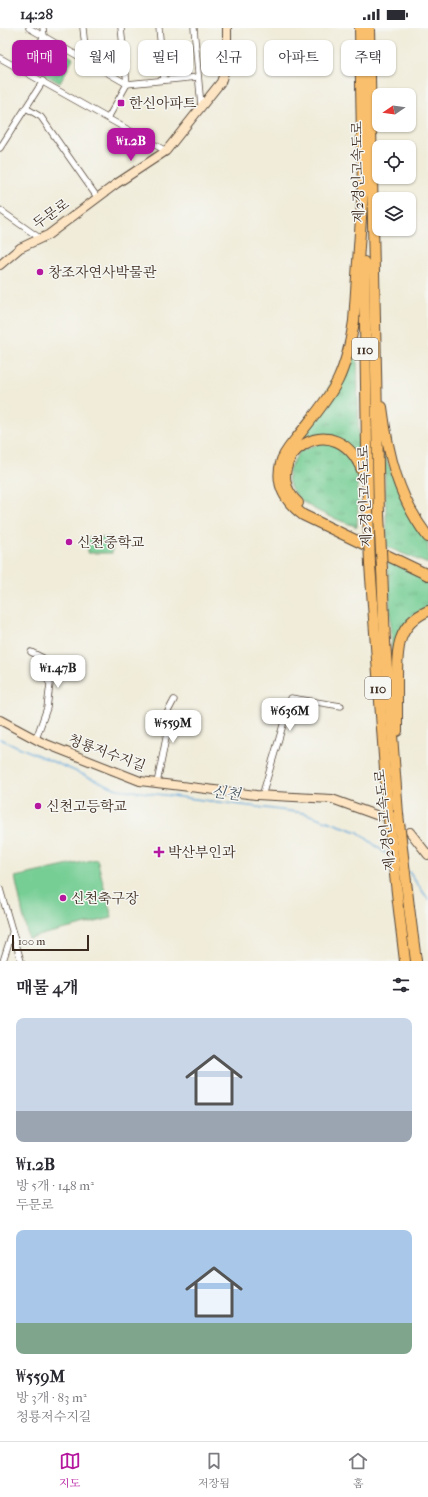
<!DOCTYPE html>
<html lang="ko">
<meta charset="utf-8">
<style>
:root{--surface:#fff;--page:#f2f2f3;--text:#2b2b33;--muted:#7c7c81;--line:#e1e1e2;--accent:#b5179e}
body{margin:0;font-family:"IM FELL French Canon","Noto Serif KR",serif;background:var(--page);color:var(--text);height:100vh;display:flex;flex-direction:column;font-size:15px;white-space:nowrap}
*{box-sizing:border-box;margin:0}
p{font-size:13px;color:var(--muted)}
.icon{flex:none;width:22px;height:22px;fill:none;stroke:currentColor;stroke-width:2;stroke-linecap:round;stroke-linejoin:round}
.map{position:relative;height:933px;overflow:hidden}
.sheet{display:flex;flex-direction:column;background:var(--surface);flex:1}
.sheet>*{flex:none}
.banner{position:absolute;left:12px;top:12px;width:404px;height:36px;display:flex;gap:8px}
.needle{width:26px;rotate:257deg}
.tools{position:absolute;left:372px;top:60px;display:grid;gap:8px}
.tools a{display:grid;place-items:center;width:44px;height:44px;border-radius:8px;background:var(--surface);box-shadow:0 1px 3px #0004;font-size:20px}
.scale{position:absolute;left:12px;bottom:10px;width:77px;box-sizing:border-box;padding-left:4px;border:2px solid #3b2a1e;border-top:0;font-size:11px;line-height:14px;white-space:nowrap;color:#3b2a1e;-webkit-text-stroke:3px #f6f6f2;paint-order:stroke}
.price{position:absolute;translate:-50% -34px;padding:0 9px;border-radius:8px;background:#fff;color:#222;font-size:13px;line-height:26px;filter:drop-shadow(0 1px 2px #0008)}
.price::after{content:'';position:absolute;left:50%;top:24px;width:12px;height:9px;margin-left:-6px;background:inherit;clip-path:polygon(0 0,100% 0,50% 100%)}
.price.on{background:var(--accent);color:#fff}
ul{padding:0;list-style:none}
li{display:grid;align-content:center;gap:8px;height:212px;padding:0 16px}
li span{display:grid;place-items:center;height:124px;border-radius:8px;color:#555}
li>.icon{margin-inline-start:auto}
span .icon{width:72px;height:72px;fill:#fffc;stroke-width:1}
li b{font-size:17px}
h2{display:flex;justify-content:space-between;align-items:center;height:48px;padding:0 16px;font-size:17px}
.chip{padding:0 14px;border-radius:8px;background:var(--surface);box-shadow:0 1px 3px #0004;font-size:14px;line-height:36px}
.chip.on{background:var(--accent);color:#fff}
.status{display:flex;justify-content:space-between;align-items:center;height:28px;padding:0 20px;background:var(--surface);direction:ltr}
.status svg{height:11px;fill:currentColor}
.menu{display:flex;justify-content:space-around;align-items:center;height:56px;border-top:1px solid var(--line);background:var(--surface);font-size:11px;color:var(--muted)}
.menu a{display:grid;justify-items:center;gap:2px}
.menu .on{color:var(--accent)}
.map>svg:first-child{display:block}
.grass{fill:url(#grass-tufts);stroke:#587c59}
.park{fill:url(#park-crowns);stroke:#587c59}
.pitch{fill:#76ce94;stroke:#587c59}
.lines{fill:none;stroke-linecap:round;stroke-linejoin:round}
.stream{stroke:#67aadb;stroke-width:1.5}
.secondary-tunnel{stroke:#ccc5b4;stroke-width:8;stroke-dasharray:8 4;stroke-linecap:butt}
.street-casing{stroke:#56473a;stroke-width:7}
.secondary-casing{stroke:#56473a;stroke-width:10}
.highway-casing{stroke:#56473a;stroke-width:12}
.street{stroke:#fff;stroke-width:5.5}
.secondary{stroke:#fde5c4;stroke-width:8}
.highway{stroke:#f9bf6c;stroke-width:10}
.highway-bridge-casing{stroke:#56473a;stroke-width:12;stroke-linecap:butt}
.highway-bridge{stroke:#f9bf6c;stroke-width:10}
.poi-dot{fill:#b5179e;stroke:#f6f6f2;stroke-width:1.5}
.labels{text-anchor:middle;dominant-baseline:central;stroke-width:3;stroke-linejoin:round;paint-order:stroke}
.shield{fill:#f6f6f2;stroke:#73675e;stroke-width:1}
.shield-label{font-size:13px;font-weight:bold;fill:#3b2a1e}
.poi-label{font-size:14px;fill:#3b2a1e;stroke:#f6f6f2;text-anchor:start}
.street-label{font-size:14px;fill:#3b2a1e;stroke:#f6f6f2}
.water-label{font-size:15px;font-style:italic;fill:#4a5760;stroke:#f6f6f2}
</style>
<div class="status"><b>14:28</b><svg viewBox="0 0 49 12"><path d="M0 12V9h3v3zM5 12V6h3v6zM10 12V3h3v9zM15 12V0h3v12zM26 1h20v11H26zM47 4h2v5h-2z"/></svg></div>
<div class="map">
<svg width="428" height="933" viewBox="0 0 428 933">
<defs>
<pattern id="grass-tufts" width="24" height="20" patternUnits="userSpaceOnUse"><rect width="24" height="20" fill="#76ce94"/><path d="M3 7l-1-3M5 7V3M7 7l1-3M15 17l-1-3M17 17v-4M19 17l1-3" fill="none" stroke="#62a778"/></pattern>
<pattern id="park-crowns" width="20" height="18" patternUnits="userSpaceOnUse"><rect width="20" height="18" fill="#76ce94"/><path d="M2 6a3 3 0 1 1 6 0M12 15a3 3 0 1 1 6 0" fill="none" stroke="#62a778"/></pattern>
</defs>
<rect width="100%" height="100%" fill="#f6f6f2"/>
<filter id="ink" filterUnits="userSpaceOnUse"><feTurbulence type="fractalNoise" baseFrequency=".025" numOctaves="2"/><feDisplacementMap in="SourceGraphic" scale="8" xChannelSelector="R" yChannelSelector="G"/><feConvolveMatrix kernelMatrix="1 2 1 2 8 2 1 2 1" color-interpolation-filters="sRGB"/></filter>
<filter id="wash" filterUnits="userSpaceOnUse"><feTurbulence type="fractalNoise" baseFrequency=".012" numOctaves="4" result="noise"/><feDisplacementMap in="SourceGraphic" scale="16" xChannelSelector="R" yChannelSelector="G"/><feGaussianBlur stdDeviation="0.9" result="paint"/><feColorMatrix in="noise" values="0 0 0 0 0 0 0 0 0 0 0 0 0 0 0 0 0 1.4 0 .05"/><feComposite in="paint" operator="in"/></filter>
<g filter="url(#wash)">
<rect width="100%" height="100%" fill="#f0ecd9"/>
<g class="grass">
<path d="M355,313H357L359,431C336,404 331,400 297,416Z"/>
<path d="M323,414C365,421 358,466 357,499C335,490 281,475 289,442C291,436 297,428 300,423Z"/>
<polygon points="384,423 388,436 413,494 428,514 428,536 387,519"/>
<polygon points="388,533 428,552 428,578 408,592 393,647"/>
</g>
<polygon class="park" points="48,15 73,30 60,55 34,41 33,37 44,17"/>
<g class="pitch">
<rect x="88" y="510" width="24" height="15"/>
<polygon points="97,831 112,890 28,910 15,849"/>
</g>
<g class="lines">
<g class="stream">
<polyline points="0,711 117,761 304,785 358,804 389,828"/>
<polyline points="409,844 428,871"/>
</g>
</g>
</g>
<g filter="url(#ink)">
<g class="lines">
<polyline class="secondary-tunnel" points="376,787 410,804"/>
<g class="street-casing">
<g id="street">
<polyline points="29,0 127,56 198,49"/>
<polyline points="159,0 164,52"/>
<polyline points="194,0 201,78"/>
<polyline points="80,29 85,19 83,0"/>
<polyline points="0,30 166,123"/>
<polyline points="24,43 44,8 43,0"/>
<polyline points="26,80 41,89 97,169"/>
<polyline points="108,90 127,56 121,0"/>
<polyline points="0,120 43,53"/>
<polyline points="0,182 41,211"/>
<polyline points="31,624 43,630 45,648 50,656 47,680 36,711"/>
<polyline points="157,755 167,705 165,689 174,672"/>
<polyline points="262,768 291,670 341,678"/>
<polyline points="0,861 21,933"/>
<polyline points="3,933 12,905"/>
</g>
</g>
<g class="secondary-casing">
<g id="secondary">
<path d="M0,237L20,220L48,207L116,156L166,123L221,54C228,36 227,18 227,0"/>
<polyline points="0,692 41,714 140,753 256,767 332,771 376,787"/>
<polyline points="410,804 428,827"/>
</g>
</g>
<g class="highway-casing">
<g id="highway">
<polyline points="360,0 363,166"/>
<polyline points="369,0 379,487"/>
<path d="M363,160L354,293C351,313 347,333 338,352C328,372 313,389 299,407C293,415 283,425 281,435C275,458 286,474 303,487L428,547"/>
<polyline points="364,234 368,482"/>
<path d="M382,379C388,427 398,469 428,509"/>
<path d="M298,475C253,433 338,368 365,450"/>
<polyline points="370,536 388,783"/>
<polyline points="382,541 385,614 398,786"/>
<path d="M397,703C397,687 397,670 397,653C397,623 396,597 428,583"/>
<polyline points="398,874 405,933"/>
<polyline points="409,879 416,933"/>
</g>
</g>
<use href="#street" class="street"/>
<use href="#secondary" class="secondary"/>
<use href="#highway" class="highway"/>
<g class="highway-bridge-casing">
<g id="highway-bridge">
<polyline points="368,482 370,536"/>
<polyline points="379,487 382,541"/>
<polyline points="388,783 398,874"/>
<polyline points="398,786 409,879"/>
</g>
</g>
<use href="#highway-bridge" class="highway-bridge"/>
</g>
</g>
<g class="poi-dot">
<rect x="117" y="71" width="8" height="8" rx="2"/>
<circle cx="40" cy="244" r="4"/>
<circle cx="69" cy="514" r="4"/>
<circle cx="38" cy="778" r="4"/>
<path d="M157 818h4v4h4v4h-4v4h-4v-4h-4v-4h4z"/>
<circle cx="63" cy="870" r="4"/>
</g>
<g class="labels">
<g class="shield">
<rect x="352" y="310" width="26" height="22" rx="3"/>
<rect x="365" y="649" width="26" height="22" rx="3"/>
</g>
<g class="shield-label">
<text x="365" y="321">110</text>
<text x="378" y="660">110</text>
</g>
<g class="poi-label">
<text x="129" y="75">한신아파트</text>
<text x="48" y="244">창조자연사박물관</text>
<text x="77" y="514">신천중학교</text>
<text x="46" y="778">신천고등학교</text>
<text x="168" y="824">박산부인과</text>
<text x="71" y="870">신천축구장</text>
</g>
<g class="street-label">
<text transform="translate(358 144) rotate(-91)">제2경인고속도로</text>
<text transform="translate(51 186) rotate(-35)">두문로</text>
<text transform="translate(365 468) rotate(-92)">제2경인고속도로</text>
<text transform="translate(107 725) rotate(20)">청룡저수지길</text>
<text transform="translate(385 792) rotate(-96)">제2경인고속도로</text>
</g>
<g class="water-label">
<text transform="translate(226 765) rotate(7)">신천</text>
</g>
</g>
</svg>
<div class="tools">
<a><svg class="needle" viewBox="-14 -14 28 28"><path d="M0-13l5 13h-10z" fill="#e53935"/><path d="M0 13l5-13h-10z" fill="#7c7c81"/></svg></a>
<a><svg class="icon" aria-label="locate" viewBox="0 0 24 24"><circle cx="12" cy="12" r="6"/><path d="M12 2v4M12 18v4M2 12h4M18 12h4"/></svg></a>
<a><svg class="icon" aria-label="layers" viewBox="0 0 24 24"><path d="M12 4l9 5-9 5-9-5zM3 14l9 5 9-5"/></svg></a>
</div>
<div class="scale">100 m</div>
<b class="price on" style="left:131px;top:134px">₩1.2B</b>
<b class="price" style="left:58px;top:661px">₩1.47B</b>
<b class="price" style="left:290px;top:704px">₩636M</b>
<b class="price" style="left:173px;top:716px">₩559M</b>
<div class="banner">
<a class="chip on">매매</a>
<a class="chip">월세</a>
<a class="chip">필터</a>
<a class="chip">신규</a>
<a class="chip">아파트</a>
<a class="chip">주택</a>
</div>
</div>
<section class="sheet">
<h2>매물 4개<svg class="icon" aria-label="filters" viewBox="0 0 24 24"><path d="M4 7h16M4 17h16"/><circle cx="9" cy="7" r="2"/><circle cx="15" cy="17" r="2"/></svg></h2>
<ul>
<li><span style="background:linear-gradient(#c9d6e8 75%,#9aa5b1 0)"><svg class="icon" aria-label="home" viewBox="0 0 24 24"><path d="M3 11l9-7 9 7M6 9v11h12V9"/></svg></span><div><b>₩1.2B</b><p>방 5개 · 148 m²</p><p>두문로</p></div></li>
<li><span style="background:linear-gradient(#a9c7e8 75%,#7fa58c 0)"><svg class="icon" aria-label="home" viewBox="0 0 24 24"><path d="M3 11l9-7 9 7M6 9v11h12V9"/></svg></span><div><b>₩559M</b><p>방 3개 · 83 m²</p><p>청룡저수지길</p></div></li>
</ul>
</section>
<nav class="menu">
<a class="on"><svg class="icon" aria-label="map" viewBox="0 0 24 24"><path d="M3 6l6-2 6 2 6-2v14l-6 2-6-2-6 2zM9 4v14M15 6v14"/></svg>지도</a>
<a><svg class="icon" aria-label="saved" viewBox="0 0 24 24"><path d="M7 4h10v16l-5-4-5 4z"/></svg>저장됨</a>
<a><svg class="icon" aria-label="home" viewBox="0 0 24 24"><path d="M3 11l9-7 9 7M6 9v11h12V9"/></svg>홈</a>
</nav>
